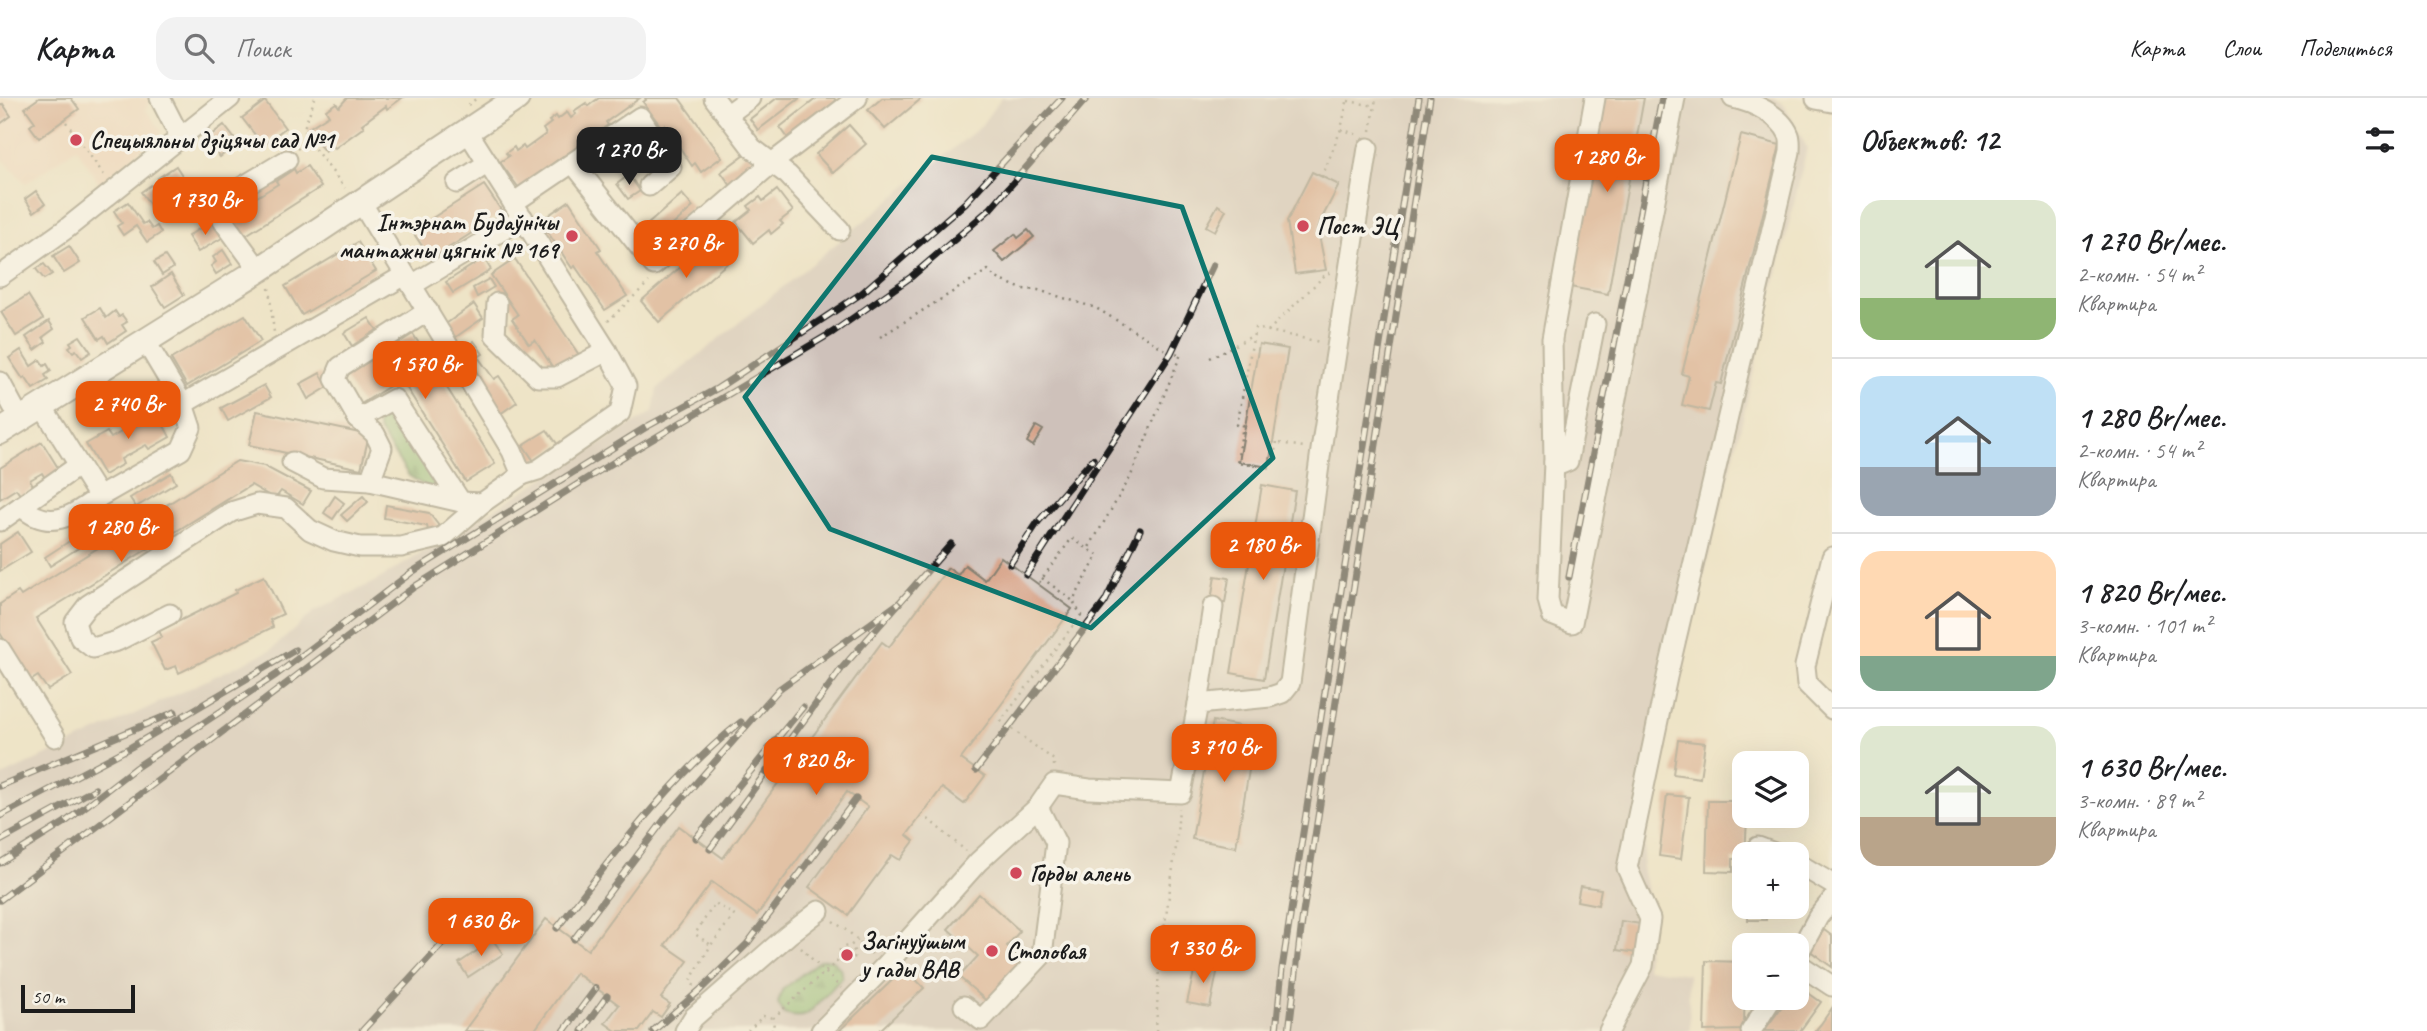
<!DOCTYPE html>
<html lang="ru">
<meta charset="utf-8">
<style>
:root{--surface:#fff;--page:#f2f2f2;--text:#202124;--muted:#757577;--line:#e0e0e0;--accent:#ea580c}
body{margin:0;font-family:Caveat,sans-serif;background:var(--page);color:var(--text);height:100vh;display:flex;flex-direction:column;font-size:26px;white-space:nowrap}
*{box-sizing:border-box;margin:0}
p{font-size:23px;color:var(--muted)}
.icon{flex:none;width:38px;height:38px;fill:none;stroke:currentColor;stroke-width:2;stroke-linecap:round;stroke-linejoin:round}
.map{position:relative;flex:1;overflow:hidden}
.drawer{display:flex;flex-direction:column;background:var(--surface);width:595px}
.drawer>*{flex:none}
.fabs{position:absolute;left:1732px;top:653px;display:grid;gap:14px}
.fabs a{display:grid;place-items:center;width:77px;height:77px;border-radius:14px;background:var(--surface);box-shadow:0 7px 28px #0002;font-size:35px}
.scale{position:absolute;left:21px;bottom:18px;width:114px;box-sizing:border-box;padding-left:7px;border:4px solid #1c1c1c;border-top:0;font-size:19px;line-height:24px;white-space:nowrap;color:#1c1c1c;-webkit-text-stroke:5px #f7f3e8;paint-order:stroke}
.price{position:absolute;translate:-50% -60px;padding:0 16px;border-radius:14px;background:var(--accent);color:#fff;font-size:23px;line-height:46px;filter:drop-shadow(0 2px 4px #0008)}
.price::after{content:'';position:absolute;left:50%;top:42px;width:21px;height:16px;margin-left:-10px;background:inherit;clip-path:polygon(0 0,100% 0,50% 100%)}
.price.active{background:#222;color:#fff}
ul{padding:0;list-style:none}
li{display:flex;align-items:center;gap:21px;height:175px;padding:0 28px}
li+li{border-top:2px solid var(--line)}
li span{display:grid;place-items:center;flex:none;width:196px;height:140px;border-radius:21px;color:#555}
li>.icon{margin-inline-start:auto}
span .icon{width:84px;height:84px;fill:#fffc;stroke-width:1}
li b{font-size:30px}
h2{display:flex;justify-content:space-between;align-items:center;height:84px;padding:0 28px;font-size:30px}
header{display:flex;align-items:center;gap:42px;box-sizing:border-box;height:98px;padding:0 35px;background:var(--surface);border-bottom:2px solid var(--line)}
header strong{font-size:33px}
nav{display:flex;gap:38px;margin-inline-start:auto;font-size:24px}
.search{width:490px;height:63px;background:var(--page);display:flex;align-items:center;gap:18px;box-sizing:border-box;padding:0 24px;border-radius:21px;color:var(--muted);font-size:26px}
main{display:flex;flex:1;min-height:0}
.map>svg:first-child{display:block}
.built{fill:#f1d5bd}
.railway{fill:#cec1ba}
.forest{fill:url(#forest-firs);stroke:#526a48;stroke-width:2}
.building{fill:#d3997d}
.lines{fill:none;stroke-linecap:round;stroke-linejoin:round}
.minor-casing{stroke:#858072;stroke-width:23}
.major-casing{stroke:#858072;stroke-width:28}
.path{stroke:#858072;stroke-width:2.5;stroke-dasharray:2 5;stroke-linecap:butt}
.minor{stroke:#fff;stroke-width:19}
.major{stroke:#fff;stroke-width:24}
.rail-casing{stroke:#1c1c1c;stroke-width:7}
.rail{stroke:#f7f3e8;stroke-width:4.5;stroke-dasharray:13;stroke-linecap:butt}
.marked{fill:none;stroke:#0f766e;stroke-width:5;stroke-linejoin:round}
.poi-dot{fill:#d1495b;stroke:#f7f3e8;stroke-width:2.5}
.labels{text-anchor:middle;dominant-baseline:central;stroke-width:7;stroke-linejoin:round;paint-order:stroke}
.poi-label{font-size:24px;font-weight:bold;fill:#1c1c1c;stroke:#f7f3e8;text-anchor:start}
</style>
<header>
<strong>Карта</strong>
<div class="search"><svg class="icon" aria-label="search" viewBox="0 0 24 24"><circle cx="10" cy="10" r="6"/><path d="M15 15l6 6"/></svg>Поиск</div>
<nav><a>Карта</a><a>Слои</a><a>Поделиться</a></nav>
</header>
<main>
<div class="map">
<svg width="1832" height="933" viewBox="0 0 1832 933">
<defs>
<pattern id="forest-firs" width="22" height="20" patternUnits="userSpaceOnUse" patternTransform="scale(1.75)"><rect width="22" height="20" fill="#89b973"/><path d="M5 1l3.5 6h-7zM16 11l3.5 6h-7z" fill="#769e63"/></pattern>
</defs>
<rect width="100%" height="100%" fill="#f7f3e8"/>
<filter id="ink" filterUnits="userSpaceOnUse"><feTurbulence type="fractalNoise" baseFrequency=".0143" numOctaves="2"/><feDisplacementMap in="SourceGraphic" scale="14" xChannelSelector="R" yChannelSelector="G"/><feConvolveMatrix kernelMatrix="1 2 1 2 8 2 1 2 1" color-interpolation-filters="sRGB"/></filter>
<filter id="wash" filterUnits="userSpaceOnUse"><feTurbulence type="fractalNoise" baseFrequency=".00686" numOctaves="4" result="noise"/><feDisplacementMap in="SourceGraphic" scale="28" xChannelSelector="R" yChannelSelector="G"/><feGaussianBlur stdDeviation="1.57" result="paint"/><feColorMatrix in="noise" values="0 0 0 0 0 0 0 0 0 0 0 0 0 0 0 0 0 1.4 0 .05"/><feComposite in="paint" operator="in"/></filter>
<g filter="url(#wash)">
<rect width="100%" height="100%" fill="#eee4c7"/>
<polygon class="built" points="0,0 151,0 146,12 162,34 100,86 76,50 26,85 0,58"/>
<polygon class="railway" points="1001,0 1775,0 1785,8 1807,50 1730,374 1658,658 1642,769 1650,808 1646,870 1688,876 1690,933 0,933 0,679 271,552 315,513 376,483 653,314 657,291 980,29"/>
<g class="forest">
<polygon points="393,310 441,388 428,390 409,378 379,333 376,321"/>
<path d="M831,861L840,870L842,879C838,884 811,914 806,917C799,920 790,918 784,916L778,905L782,892L820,862Z"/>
</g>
<g id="blocks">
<g class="building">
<polygon points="39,0 71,0 79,11 39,40 30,28 35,24 25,10"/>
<polygon points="347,0 402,0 387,11 386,8 362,26 364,29 335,50 333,48 325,54 307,31 329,17 326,12 336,5 339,9"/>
<polygon points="599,0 640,0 606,24 608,27 596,36 594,33 585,39 589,45 566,61 563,58 541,74 543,77 521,93 500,64 509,58 506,55 514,49 516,53 523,48 525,51 546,36 543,31 551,25 549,23 556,18 558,21 567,14 571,20 576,16 574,13 586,5 588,8"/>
<polygon points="645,0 679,0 722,59 701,74 695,65 692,68 665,27 662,30 643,4 646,2"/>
<polygon points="777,0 800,0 758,32 750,21"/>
<polygon points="817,0 834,0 836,3 788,40 780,29"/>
<polygon points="882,0 922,0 885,31 868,12"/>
<polygon points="1605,0 1644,0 1608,196 1570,189"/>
<polygon points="265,3 285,30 263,47 242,20"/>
<polygon points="3,6 11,18 0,26 0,8"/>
<polygon points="224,27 234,40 221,50 225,55 220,59 206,41"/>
<polygon points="849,27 866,46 833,75 816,56"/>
<polygon points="1741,37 1780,47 1721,286 1716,285 1709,313 1682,307 1689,278 1682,276"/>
<polygon points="748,54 758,67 731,88 721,74"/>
<polygon points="176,68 187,85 177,92 181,98 174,103 158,80"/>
<polygon points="307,68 321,89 243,139 229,118 240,112 237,108 255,96 257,99 278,86 276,83 294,71 296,75"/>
<polygon points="1312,74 1339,87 1321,122 1318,132 1326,172 1295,176 1287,123"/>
<polygon points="629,77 640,93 628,101 617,86"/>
<polygon points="151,87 164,104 153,111 141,94"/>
<polygon points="484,87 503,115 431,161 412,133"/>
<polygon points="777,92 793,113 780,123 783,126 771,136 769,132 753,145 736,124 751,112 748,108 760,99 763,103"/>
<polygon points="36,93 45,106 34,114 25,101"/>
<polygon points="682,96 693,109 659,139 648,126"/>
<polygon points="569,103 601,151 597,153 627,198 605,212 575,168 572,170 540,123"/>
<polygon points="128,104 143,126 147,124 152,131 157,128 161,135 147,144 136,128 123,137 117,128 122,125 114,113"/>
<polygon points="1218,107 1226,112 1215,133 1206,128"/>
<polygon points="212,123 222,140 198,154 188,138"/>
<polygon points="1028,132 1034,139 1004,164 994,153 1015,136 1018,140"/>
<polygon points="713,141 731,162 659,224 641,203"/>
<polygon points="358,144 376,173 302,217 285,188"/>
<polygon points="69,148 80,165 64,175 53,158"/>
<polygon points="223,152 232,166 216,176 211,168 216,164 213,159"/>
<polygon points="165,158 173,170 162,177 154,164"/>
<polygon points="484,160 491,172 453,195 446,184"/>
<polygon points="515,161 579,257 555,273 535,242 529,246 512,221 518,217 491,177"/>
<polygon points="44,166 52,176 44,181 36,171"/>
<polygon points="171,176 184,197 165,209 152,189"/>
<polygon points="489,181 494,189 477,199 473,190"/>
<polygon points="28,197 43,221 16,238 1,214"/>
<polygon points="474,206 483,220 453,241 443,228"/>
<polygon points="100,210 106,220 115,213 119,219 122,217 127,224 122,227 126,233 108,245 104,238 99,241 85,219"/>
<polygon points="245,217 261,243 187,288 171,261"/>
<polygon points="369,220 377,232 352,248 344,235"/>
<polygon points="49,223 54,231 43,239 46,244 35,252 26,239"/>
<polygon points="413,236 495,366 466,384 401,281 361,306 344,279"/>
<polygon points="80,238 91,254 82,260 76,252 73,254 69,249 72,247 70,244"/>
<polygon points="474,243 483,256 478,259 494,281 499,278 517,304 500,316 458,255"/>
<polygon points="1259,246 1288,251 1269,369 1239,364"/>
<polygon points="21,252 31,268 40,262 44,268 47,266 51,273 45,277 48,282 33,291 25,279 23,281 9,260"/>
<polygon points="320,275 328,289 308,301 300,286"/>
<polygon points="264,287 271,299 228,323 221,310"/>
<polygon points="153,308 170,339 149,351 146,347 121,361 123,366 104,377 86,346 107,334 111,340 135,326 131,320"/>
<polygon points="257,313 369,337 361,371 249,347"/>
<polygon points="1036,328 1043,332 1033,348 1027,344"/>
<polygon points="547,332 558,347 534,363 523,347"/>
<polygon points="42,344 60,373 46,382 42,375 30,382 34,389 21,398 16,391 0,401 0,370"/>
<polygon points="237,363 264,368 311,393 303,406 281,393 275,401 251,387 36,520 72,577 48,592 38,578 30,583 0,535 0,506 18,494 21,498"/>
<polygon points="171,375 176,385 136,409 130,400"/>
<polygon points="1262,387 1295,393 1264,581 1231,575"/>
<polygon points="335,398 344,405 333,421 324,415"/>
<polygon points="363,398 368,404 347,423 341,417"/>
<polygon points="386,407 429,415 439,428 429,436 427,428 384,420"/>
<polygon points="105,420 111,429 50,468 45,459"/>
<polygon points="18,434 31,454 0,473 0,446"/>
<polygon points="1001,459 1072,511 961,661 985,678 964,706 942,690 907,737 914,743 900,762 892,757 848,817 809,789 868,709 847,694 757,817 712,784 665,847 688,863 661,900 670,906 661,919 653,914 639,933 616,933 605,925 619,907 576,875 534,933 464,933 546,821 588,852 679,728 723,760 882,544 889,549 948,470 958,477 965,467 985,482"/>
<polygon points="264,478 283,516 270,522 273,529 179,575 176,568 165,572 151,544 162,539 159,533 236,495 235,492"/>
<polygon points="1215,478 1229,480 1225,505 1211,503"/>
<polygon points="1213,623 1256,631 1236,749 1192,741"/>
<polygon points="1678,642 1705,645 1700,680 1673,676"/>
<polygon points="1667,697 1689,699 1681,761 1659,758"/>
<polygon points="1708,703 1740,703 1740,718 1747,718 1745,761 1733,761 1733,774 1706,773"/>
<polygon points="1580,788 1601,791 1598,807 1577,803"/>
<polygon points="979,796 1020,833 1007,848 1025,865 989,905 959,879 978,858 948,831"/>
<rect x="1748" y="809" width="18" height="13"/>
<polygon points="1621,823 1641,826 1637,855 1617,852"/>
<polygon points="1824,832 1832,838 1832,869 1809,852"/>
<polygon points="493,842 503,856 468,879 459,865"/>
<polygon points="1706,863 1745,864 1744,932 1704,933"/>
<polygon points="1196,865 1218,870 1210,909 1187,905"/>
<polygon points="905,870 924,890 879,933 839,933"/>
<polygon points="1797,887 1821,904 1800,933 1764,933 1788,900 1797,900"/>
<polygon points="1832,910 1832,933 1815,933 1821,926"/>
</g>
</g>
</g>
<g filter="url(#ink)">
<use href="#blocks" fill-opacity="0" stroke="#858072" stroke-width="2"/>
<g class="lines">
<g class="minor-casing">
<g id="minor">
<polyline points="160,0 180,39"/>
<polyline points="714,0 752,50 788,77 840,132"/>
<polyline points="1595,0 1552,241 1554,364 1561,366 1568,363 1595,226"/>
<polyline points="1816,1 1832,4"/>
<polyline points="727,17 750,0"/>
<polyline points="468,34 607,253 626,288 620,315 538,372 522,377"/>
<polyline points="573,65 654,167 772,65 857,0"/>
<polyline points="457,85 488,65"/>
<polyline points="513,105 640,19 667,60 671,69 649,88"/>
<polyline points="259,172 218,116 222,101 287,62"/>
<polyline points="0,178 66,131 230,0"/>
<polyline points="412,187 523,120"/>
<polyline points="497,205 495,237 538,279 557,279 607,253"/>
<polyline points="0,284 20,321"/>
<polyline points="183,306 405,177"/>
<polyline points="42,308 99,399 181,352 191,330 183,306 146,244"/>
<polyline points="358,321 394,301 461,404"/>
<polyline points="292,364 323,380 370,383 461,404 482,405 522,377 512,353 361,104"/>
<polyline points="1554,364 1548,502 1552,517 1572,525 1675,0"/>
<polyline points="370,383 382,350 375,336 358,321 335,281 340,269 428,213"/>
<path d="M21,408C49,434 72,418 99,399"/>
<polyline points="0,423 78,368"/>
<polyline points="1832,459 1805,568 1807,586 1832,611"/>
<polyline points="170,516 117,543 93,550 80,540 75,524 88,507 231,414 257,406 286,410 310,432 334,443 360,449 401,449 443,439 482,405"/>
<polyline points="0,551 55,639"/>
<polyline points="1198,606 1213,509"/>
<polyline points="1758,749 1777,756"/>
<polyline points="1797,765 1832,786"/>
<polyline points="1797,858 1818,819 1832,802"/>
<polyline points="1797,865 1832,888"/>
<polyline points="964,908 981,922 1042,857 1056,745 1038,709"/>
<polyline points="685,933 693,920 788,837 819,813"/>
<polyline points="821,933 885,868 978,764 1038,709 1054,686 1089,691 1181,695 1198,606 1270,599 1282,595 1290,585 1321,352 1368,50"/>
<path d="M1609,933L1643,868L1650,821L1627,770L1667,579L1790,54C1790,49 1791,42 1789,37C1781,17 1752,4 1733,0"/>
<polyline points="1751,933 1772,900"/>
</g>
</g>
<g class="major-casing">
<polyline id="major" points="0,334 259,172 517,0"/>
</g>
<g class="path">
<polyline points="315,0 304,30 307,41 345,90"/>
<polyline points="1348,3 1375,8"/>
<polyline points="468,7 477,0"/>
<polyline points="66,24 104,77"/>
<polyline points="1341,31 1358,37"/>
<polyline points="1371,33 1376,0"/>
<polyline points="297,51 307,41"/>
<polyline points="1322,79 1341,31 1348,0"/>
<polyline points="269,190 274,235"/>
<polyline points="608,223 649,184"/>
<polyline points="1268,233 1327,175 1333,175"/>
<polyline points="880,239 988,172 996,180 1022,191 1038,192 1096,210 1171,255 1181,256 1130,380 1088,451 1072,440 1038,486"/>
<polyline points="1210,260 1254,237"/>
<polyline points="1273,344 1304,349"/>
<polyline points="1277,344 1271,370 1237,365 1243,327 1237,327 1255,230 1320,244"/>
<polyline points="1042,480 1073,503 1098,457 1088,451"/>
<polyline points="1054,668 1054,662 1001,623 1081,517 1073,503"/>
<polyline points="928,721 966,753"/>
<polyline points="833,823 850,835 873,857"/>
<polyline points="801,850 841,890"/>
<polyline points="841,861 849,863 854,860 855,854 850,848"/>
<polyline points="699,893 690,883 711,847 734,817 715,805 695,836 711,847"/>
<polyline points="773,920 840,861 838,854 843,849 850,848 858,842"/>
<polyline points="748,933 763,918 773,920"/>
<polyline points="771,933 774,931 773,920"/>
<polyline points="1156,933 1159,867 1176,749 1179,710"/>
</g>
<use href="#minor" class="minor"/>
<use href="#major" class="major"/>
<g class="rail-casing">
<g id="rail">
<polyline points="1010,466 1038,424 1093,361"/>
<polyline points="1026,477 1171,255 1213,167"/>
<polyline points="1569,479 1662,0"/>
<polyline points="976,672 1105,504 1140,432"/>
<polyline points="0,688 175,614"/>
<polyline points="0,718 131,649 295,552"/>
<polyline points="696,740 803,609"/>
<polyline points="0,743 95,691"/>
<polyline points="710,751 842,570 951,446"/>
<polyline points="0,765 64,725 135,670 276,577 412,474 648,328 718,290 862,195 965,105 1062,0"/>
<polyline points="0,802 414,489 594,376 833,234 911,179 990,111 1087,0"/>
<path d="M557,830C614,757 668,682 741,624"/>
<polyline points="574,841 667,718 779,591 899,505"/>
<polyline points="362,933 446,842"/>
<polyline points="564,933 596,890"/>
<polyline points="582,933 607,898"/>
<polyline points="653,933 699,893 747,846 856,701"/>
<polyline points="1276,933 1282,871 1315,657 1419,0"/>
<polyline points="1289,933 1303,815 1430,0"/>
</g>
</g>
<use href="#rail" class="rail"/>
</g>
</g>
<path d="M0 0H1832V933H0ZM932,59L1182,109L1273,360L1091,530L830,431L745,299Z" fill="#eee4c7" fill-opacity=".55" fill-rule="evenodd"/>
<path class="marked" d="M932,59L1182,109L1273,360L1091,530L830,431L745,299Z"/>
<g class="poi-dot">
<circle cx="76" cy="42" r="7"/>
<circle cx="1303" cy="128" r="7"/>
<circle cx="572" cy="138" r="7"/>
<circle cx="1016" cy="775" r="7"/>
<circle cx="992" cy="853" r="7"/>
<circle cx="847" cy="857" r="7"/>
</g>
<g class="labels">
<g class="poi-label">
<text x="90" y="42">Спецыяльны дзіцячы сад №1</text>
<text x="558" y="124" text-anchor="end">Інтэрнат Будаўнічы<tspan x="558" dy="28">мантажны цягнік № 169</tspan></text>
<text x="1317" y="128">Пост ЭЦ</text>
<text x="1030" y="775">Горды алень</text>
<text x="861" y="843">Загінуўшым<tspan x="861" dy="28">у гады ВАВ</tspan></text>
<text x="1006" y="853">Столовая</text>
</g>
</g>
</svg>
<div class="fabs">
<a><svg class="icon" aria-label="layers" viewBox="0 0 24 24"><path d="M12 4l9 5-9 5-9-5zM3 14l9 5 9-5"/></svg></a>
<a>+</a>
<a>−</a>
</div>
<div class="scale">50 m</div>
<b class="price active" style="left:629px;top:89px">1 270 Br</b>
<b class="price" style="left:1607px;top:96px">1 280 Br</b>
<b class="price" style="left:205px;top:139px">1 730 Br</b>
<b class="price" style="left:686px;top:182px">3 270 Br</b>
<b class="price" style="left:425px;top:303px">1 570 Br</b>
<b class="price" style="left:128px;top:343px">2 740 Br</b>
<b class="price" style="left:121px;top:466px">1 280 Br</b>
<b class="price" style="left:1263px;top:484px">2 180 Br</b>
<b class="price" style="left:1224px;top:686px">3 710 Br</b>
<b class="price" style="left:816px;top:699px">1 820 Br</b>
<b class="price" style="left:481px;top:860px">1 630 Br</b>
<b class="price" style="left:1203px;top:887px">1 330 Br</b>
</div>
<section class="drawer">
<h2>Объектов: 12<svg class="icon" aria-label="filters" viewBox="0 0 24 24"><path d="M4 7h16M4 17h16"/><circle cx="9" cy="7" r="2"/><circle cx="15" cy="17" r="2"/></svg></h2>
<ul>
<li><span style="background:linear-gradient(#dfe7d0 70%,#8fb573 0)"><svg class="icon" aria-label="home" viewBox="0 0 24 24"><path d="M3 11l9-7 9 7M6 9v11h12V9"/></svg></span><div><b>1 270 Br/мес.</b><p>2-комн. · 54 m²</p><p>Квартира</p></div></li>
<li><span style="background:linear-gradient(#bfe0f5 65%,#9aa5b1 0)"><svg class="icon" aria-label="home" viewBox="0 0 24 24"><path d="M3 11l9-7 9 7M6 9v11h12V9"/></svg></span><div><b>1 280 Br/мес.</b><p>2-комн. · 54 m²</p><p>Квартира</p></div></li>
<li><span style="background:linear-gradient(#ffd9b3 75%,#7fa58c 0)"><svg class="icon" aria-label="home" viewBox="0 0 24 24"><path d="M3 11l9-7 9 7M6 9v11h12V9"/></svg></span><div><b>1 820 Br/мес.</b><p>3-комн. · 101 m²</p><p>Квартира</p></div></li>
<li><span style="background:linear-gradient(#dfe7d0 65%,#b9a48a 0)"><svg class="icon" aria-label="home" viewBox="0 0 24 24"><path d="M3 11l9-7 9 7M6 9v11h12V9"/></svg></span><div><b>1 630 Br/мес.</b><p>3-комн. · 89 m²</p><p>Квартира</p></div></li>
</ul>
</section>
</main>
